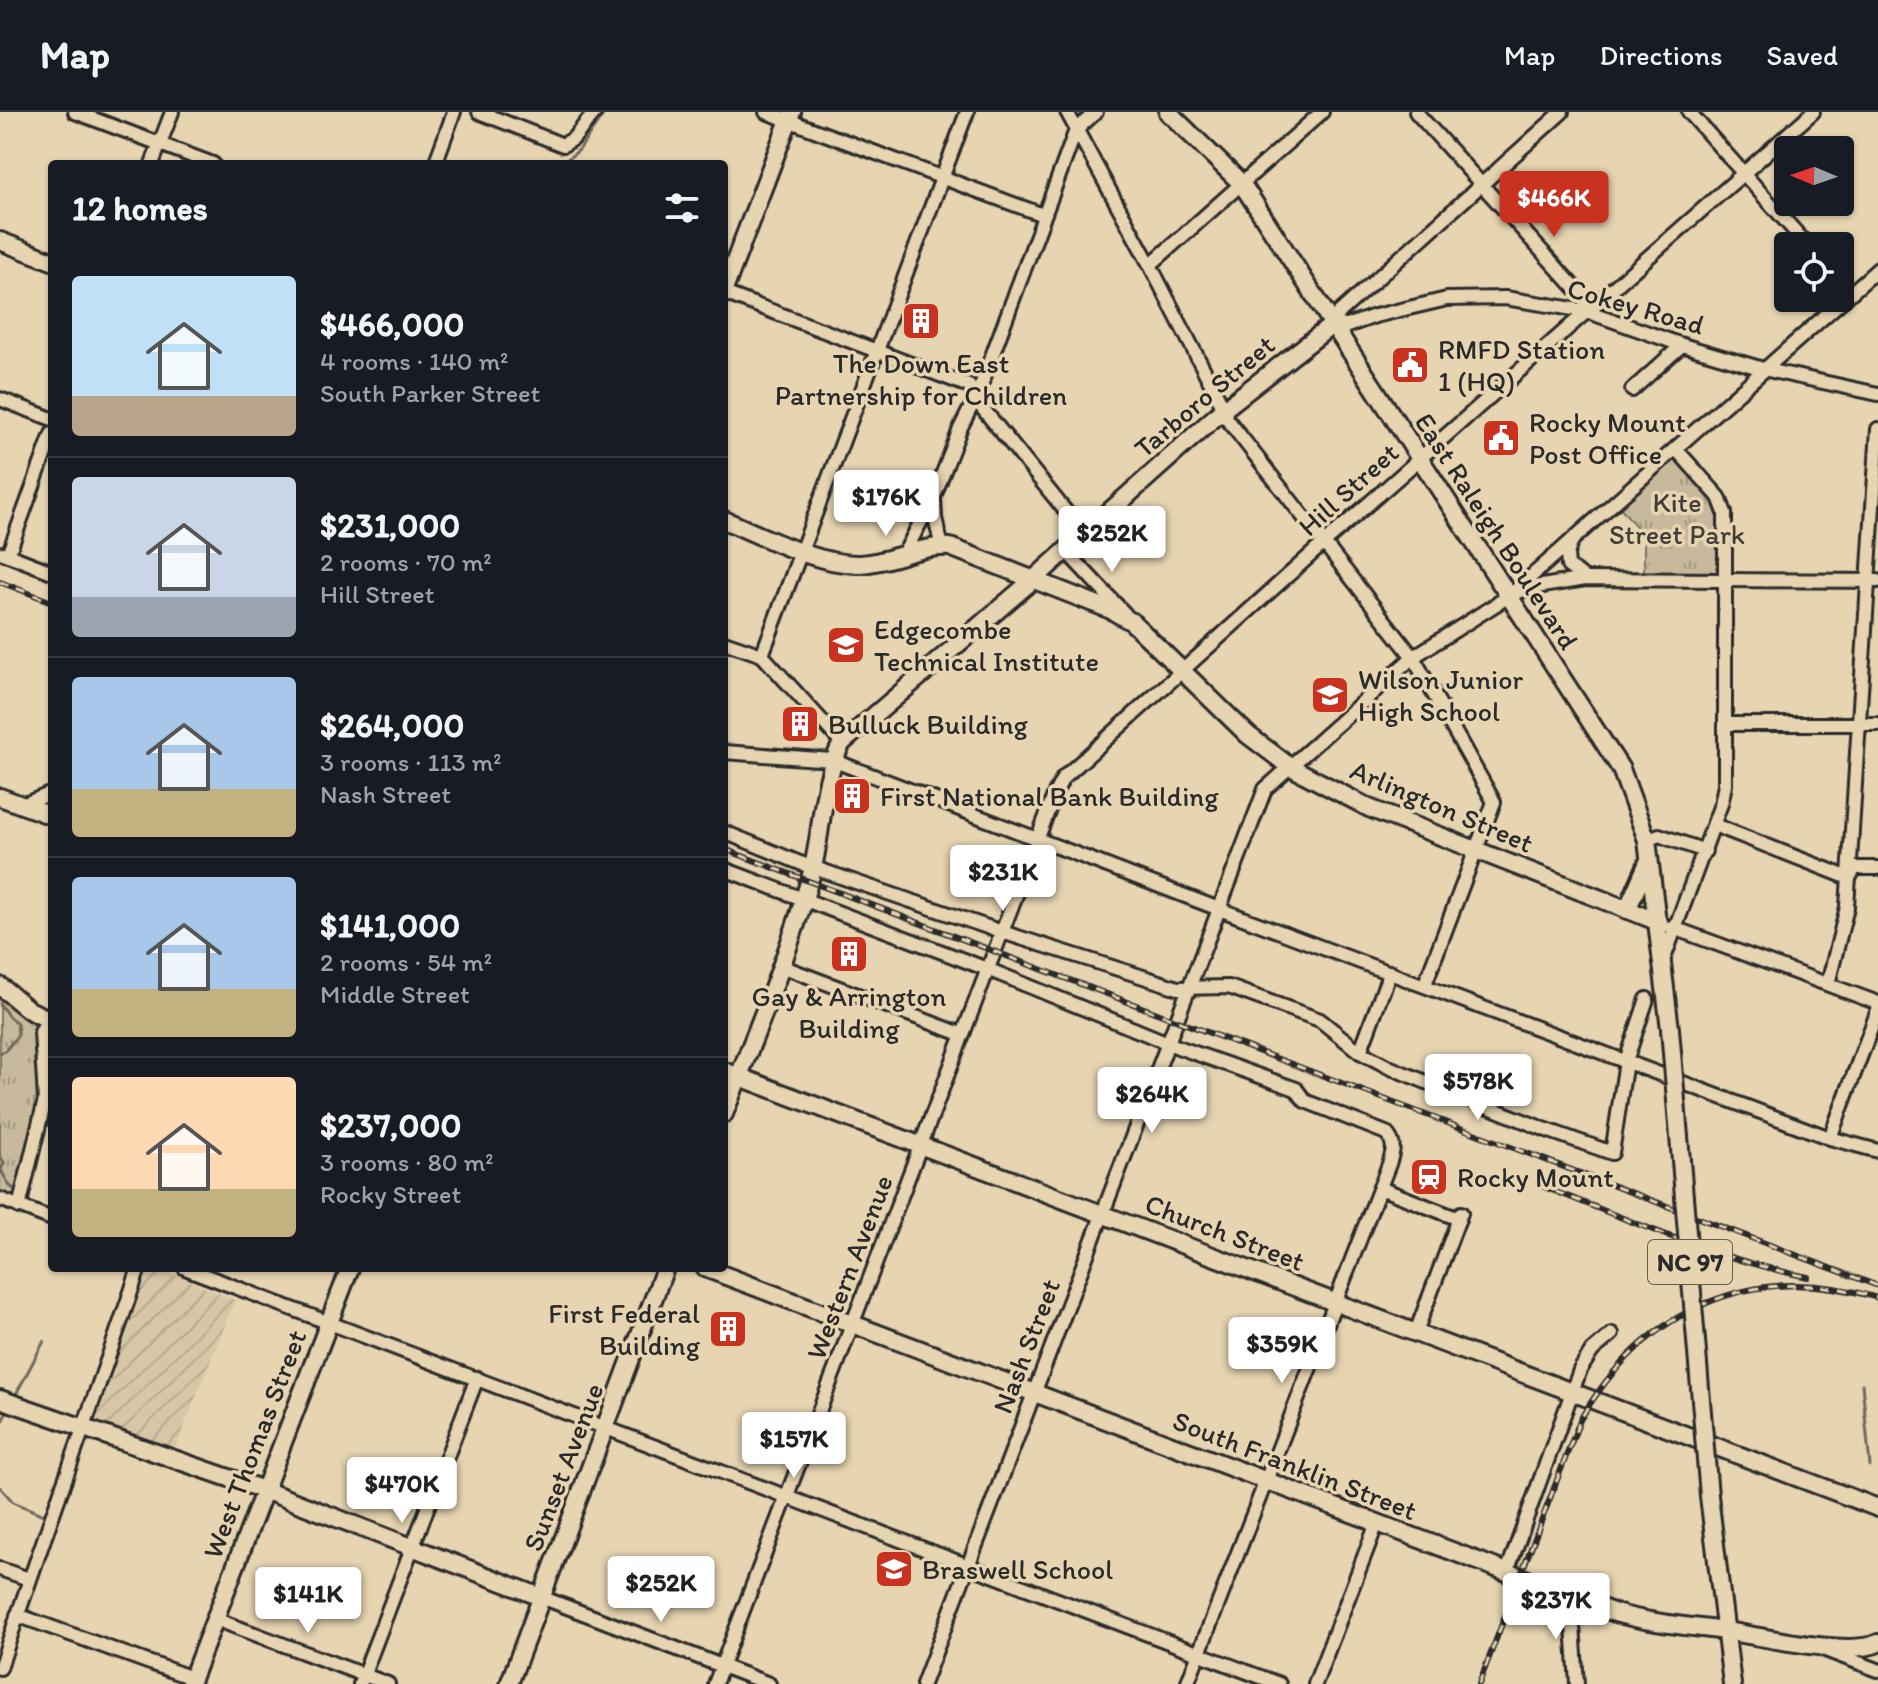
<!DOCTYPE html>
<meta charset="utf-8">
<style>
:root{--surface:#171b24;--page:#242831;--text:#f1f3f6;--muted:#9ea1a6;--line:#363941;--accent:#c8321e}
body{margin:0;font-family:Itim,sans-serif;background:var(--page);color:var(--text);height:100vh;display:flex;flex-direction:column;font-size:30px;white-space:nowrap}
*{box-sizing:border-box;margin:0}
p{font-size:26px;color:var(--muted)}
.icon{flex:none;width:44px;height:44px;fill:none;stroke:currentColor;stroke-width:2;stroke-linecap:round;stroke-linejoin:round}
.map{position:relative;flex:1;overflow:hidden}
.details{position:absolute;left:48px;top:48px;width:680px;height:1112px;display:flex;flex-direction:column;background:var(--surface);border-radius:8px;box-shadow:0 2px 6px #0004}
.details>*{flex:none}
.needle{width:52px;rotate:272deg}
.buttons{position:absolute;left:1774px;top:24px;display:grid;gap:16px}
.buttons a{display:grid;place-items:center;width:80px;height:80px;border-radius:8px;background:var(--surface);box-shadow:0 2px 6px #0004;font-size:40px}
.price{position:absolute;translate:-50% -68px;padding:0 18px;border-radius:8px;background:#fff;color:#222;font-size:26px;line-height:52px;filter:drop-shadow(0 2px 4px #0008)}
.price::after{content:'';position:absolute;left:50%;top:48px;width:24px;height:18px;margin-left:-12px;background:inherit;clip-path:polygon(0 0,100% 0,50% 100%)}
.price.selected{background:var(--accent);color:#fff}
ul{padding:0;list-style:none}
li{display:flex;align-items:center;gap:24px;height:200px;padding:0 24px}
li+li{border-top:2px solid var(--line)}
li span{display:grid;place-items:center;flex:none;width:224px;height:160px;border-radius:8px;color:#555}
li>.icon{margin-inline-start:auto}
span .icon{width:96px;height:96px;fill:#fffc;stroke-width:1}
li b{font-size:34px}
h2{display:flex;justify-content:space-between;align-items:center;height:96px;padding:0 24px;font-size:34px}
header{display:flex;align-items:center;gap:48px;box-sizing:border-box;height:112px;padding:0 40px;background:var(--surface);border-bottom:2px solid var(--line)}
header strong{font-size:38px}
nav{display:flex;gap:44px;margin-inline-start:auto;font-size:28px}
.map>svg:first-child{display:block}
.industrial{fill:url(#industrial-furrows)}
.park{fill:url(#park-tufts);stroke:#7a7264;stroke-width:2}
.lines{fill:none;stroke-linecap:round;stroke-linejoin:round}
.stream{stroke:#6f695c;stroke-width:3}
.minor-casing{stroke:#2b2b2b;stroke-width:18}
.major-casing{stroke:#2b2b2b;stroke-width:22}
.minor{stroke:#e7d5b2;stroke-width:12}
.major{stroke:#e7d5b2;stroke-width:16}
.rail-casing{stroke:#2b2b2b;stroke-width:6}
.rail{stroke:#e7d5b2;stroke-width:3;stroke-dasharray:9;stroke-linecap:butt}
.major-bridge-casing{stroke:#2b2b2b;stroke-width:22;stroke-linecap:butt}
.major-bridge{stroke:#e7d5b2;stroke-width:16}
.labels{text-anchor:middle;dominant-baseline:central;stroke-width:7;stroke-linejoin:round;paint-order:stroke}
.shield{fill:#e7d5b2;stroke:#635e54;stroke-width:2}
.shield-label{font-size:26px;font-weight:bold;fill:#2b2b2b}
.street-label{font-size:28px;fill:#2b2b2b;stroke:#e7d5b2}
.poi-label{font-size:28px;fill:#2b2b2b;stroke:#e7d5b2;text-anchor:start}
.park-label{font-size:28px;fill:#43403c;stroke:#e7d5b2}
</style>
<header>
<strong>Map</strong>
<nav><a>Map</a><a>Directions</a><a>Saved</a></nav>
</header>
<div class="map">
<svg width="1878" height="1572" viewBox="0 0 1878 1572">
<defs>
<pattern id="industrial-furrows" width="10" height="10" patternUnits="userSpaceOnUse" patternTransform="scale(2)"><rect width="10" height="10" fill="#d7c7a7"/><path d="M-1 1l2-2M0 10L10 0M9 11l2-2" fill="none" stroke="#b9ab90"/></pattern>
<pattern id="park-tufts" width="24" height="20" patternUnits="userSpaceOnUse" patternTransform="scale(2)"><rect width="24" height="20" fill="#c8b99c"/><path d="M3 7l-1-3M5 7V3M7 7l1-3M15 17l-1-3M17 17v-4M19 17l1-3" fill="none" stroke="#a3977f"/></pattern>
</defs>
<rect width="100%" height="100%" fill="#e7d5b2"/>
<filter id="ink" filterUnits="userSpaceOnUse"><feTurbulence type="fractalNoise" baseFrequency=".0125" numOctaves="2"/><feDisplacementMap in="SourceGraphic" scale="16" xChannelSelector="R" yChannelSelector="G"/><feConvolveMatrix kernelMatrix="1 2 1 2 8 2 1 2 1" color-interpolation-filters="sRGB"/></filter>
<g filter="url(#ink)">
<polygon class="industrial" points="146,1156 158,1156 235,1188 175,1337 93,1307"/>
<g class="park">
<polygon points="1674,348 1677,348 1718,397 1718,460 1644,461 1644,424 1620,395"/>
<polygon points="0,883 34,913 39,984 18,1082 13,1085 0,1082"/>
</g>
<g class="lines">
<g class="stream">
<polyline points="561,52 579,38 605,0"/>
<polyline points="0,892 9,905 17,911 18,923 5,939 0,941"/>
<polyline points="0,1044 4,1051 1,1058 9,1073 15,1078"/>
<polyline points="1862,1272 1870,1354"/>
<polyline points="14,1286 44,1229"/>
<polyline points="0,1315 8,1296"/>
<polyline points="0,1375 13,1390 46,1404"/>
</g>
<g class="minor-casing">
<g id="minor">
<polyline points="75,0 213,52"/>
<polyline points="479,0 563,33 573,27 595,0"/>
<polyline points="766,0 1043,103"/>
<polyline points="1067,0 1150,153 1224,297 1227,307 1413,545 1494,690 1425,872"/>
<polyline points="1416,0 1585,187 1586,199"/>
<polyline points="1562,0 1340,200 1332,213 1347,214 1375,204 1447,187 1505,186 1586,199 1682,233 1763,257 1878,282"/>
<polyline points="1689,0 1808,134"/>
<polyline points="152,52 172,0"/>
<polyline points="435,52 454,0"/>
<polyline points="1150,153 1322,0"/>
<polyline points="724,181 969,274 975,287 1084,422"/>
<polyline points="1632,278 1682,233"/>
<polyline points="0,287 52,307"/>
<polyline points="934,387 935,406 942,435"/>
<polyline points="1572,428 1567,442 1568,454 1585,467"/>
<polyline points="1066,439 1125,502"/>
<polyline points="3,441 52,460"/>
<polyline points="904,442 935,382 960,317 979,279 1076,18 1096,0"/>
<polyline points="8,443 52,322"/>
<polyline points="1515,481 1530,476 1585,467 1878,469"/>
<polyline points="724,530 762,543"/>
<polyline points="1726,612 1878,612"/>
<polyline points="842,631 762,543 967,0"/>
<polyline points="724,640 832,648 1219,797 1830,1026 1878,1039"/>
<polyline points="22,693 52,681"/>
<polyline points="1714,713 1849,766 1855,756 1878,756"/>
<polyline points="724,720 800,751 1002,820 1178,876 1229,875 1320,908 1360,940 1391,956 1544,1017 1612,1041 1626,949 1647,887"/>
<polyline points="1647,728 1659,723 1705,739"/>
<path d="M724,757L987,857L1178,935L1296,977L1305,989L1386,1021C1396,1031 1393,1040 1389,1052L1187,1572"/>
<polyline points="1671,815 1878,891"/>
<polyline points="1663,849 1721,692 1725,673 1725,401 1719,385 1676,337"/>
<polyline points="781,854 961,922"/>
<polyline points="1828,872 1847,795 1878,317"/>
<polyline points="1360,940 1390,860"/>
<polyline points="1830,1026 1878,898"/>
<polyline points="1380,1076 1459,1107"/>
<polyline points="0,1087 52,1107"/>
<polyline points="19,1095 45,988 41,920 52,900"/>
<polyline points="185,1156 1279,1572"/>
<polyline points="1416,1220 1461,1101"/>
<polyline points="0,1457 29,1467"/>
<polyline points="1507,1460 1580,1258 1592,1239 1612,1222"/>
<polyline points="1571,1484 1577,1572"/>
<polyline points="541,1485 769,1572"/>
<polyline points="17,1503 192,1566"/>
<polyline points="215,1507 388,1572"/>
<polyline points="1825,1538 1878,1558"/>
<path d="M0,1556C44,1422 94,1290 139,1156"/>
<polyline points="360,1572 477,1266"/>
<polyline points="715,1572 1055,681 1063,666 1324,431 1813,0"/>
<polyline points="923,1572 1265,677 1413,545 1509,484 1878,157"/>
<polyline points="1315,1572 1377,1411"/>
</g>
</g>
<g class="major-casing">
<g id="major">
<polyline points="1168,0 1242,72 1621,657 1647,728 1670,917"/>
<polyline points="0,129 52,149"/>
<polyline points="724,178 792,0"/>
<path d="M724,408C763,424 817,453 859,452C891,451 918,433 950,435L1111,498L1132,510L1248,623L1289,654L1369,696L1659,810"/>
<polyline points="0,685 52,704"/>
<polyline points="1627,798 1649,748"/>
<polyline points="0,874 29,898 52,909"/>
<polyline points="724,959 1878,1396"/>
<path d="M724,1002C754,925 787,847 810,767C823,723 820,671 842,631L1034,467L1224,297L1332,213"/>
<path d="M705,1156L1615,1501C1653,1512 1691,1514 1731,1520C1764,1525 1850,1545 1878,1531"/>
<polyline points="0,1287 264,1378 541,1485"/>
<polyline points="1709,1384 1732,1572"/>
<polyline points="190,1572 350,1156"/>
<polyline points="509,1572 665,1156"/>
</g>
</g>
<use href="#minor" class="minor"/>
<use href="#major" class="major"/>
<g class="rail-casing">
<g id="rail">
<polyline points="0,470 52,490"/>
<polyline points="724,737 1878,1174"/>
<path d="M1539,1073C1627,1107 1715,1147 1808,1165"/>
<path d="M1479,1572L1580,1308C1645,1197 1752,1148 1878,1186"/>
</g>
</g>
<use href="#rail" class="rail"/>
<g class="major-bridge-casing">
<polyline id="major-bridge" points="1670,917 1709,1384"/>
</g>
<use href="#major-bridge" class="major-bridge"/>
</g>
</g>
<defs>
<g id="building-square" transform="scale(2)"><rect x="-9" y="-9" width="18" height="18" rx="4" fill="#c8321e" stroke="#e7d5b2"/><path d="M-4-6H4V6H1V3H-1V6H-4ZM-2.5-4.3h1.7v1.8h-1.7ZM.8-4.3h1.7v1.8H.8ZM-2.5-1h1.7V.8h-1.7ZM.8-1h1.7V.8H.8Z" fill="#fff"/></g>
<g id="civic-square" transform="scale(2)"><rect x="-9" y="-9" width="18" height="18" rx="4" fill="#c8321e" stroke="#e7d5b2"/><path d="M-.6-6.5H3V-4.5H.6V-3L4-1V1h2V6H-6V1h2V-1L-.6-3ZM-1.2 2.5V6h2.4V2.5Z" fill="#fff"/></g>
<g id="school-square" transform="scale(2)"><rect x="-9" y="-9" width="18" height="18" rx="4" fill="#c8321e" stroke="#e7d5b2"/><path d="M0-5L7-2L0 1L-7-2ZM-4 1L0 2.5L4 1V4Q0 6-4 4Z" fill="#fff"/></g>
<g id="station-square" transform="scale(2)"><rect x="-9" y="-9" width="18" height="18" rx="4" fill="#c8321e" stroke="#e7d5b2"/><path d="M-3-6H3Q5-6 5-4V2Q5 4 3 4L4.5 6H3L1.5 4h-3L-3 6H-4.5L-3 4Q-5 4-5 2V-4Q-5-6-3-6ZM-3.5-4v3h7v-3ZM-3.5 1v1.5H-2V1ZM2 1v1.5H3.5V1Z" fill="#fff"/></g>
</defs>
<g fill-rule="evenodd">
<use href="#building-square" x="921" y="209"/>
<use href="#civic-square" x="1410" y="253"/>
<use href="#civic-square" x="1501" y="326"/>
<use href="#school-square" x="846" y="533"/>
<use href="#school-square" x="1330" y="583"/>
<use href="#building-square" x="800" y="612"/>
<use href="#building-square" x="852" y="684"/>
<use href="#building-square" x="849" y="842"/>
<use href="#station-square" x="1429" y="1065"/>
<use href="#building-square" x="728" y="1217"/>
<use href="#school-square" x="894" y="1457"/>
</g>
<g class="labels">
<rect class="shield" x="1648" y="1128" width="84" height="44" rx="6"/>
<g class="shield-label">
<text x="1690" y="1150">NC 97</text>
</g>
<g class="street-label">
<text transform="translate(1636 194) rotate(16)">Cokey Road</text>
<text transform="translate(1204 284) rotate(-40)">Tarboro Street</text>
<text transform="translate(1348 377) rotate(-42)">Hill Street</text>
<text transform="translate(1497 419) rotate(57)">East Raleigh Boulevard</text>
<text transform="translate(1442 694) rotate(23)">Arlington Street</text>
<text transform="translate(1225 1120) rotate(21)">Church Street</text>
<text transform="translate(849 1155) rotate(-69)">Western Avenue</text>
<text transform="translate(1026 1234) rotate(-69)">Nash Street</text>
<text transform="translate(254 1332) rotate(-69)">West Thomas Street</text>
<text transform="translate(1295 1353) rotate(21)">South Franklin Street</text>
<text transform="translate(563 1355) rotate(-69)">Sunset Avenue</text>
</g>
<g class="poi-label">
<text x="1438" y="237">RMFD Station<tspan x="1438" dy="32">1 (HQ)</tspan></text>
<text x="921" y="251" text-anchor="middle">The Down East<tspan x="921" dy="32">Partnership for Children</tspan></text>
<text x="1529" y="310">Rocky Mount<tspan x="1529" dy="32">Post Office</tspan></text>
<text x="874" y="517">Edgecombe<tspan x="874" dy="32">Technical Institute</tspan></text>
<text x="1358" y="567">Wilson Junior<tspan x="1358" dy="32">High School</tspan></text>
<text x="828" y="612">Bulluck Building</text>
<text x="880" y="684">First National Bank Building</text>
<text x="849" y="884" text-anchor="middle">Gay &amp; Arrington<tspan x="849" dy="32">Building</tspan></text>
<text x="1457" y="1065">Rocky Mount</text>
<text x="700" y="1201" text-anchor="end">First Federal<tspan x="700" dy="32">Building</tspan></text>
<text x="922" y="1457">Braswell School</text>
</g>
<g class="park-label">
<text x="1677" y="390">Kite<tspan x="1677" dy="32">Street Park</tspan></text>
</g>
</g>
</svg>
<div class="buttons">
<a><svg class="needle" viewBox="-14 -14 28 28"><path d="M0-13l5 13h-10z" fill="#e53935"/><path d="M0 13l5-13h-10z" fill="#9ea1a6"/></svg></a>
<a><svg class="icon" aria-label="locate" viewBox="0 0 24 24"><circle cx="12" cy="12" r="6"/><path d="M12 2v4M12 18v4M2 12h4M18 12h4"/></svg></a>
</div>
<b class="price selected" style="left:1554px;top:127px">$466K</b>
<b class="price" style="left:886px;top:426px">$176K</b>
<b class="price" style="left:1112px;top:462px">$252K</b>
<b class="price" style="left:1003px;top:801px">$231K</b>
<b class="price" style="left:1478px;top:1010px">$578K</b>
<b class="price" style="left:1152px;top:1023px">$264K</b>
<b class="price" style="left:1282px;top:1273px">$359K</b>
<b class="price" style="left:794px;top:1368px">$157K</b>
<b class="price" style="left:402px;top:1413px">$470K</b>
<b class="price" style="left:661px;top:1512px">$252K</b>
<b class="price" style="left:308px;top:1523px">$141K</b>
<b class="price" style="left:1556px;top:1529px">$237K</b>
<section class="details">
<h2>12 homes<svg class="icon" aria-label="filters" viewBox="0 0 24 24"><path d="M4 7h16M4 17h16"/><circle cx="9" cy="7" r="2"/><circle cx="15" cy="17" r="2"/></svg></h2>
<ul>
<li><span style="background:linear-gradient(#bfe0f5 75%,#b9a48a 0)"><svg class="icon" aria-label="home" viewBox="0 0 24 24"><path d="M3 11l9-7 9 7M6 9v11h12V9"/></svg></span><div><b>$466,000</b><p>4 rooms · 140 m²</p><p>South Parker Street</p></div></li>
<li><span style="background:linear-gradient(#c9d6e8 75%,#9aa5b1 0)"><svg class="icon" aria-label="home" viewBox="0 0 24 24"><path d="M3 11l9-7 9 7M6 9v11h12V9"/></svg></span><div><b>$231,000</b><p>2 rooms · 70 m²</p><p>Hill Street</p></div></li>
<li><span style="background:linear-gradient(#a9c7e8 70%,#c2b280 0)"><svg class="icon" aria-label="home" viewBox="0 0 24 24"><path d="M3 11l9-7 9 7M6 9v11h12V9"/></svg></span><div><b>$264,000</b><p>3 rooms · 113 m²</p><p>Nash Street</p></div></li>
<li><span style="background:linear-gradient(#a9c7e8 70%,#c2b280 0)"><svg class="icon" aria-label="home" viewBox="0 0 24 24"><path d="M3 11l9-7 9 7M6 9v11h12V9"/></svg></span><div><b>$141,000</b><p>2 rooms · 54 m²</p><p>Middle Street</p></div></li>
<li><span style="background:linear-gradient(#ffd9b3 70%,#c2b280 0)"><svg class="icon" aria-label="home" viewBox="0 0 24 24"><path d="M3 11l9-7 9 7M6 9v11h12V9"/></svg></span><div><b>$237,000</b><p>3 rooms · 80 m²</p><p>Rocky Street</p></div></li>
</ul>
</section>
</div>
